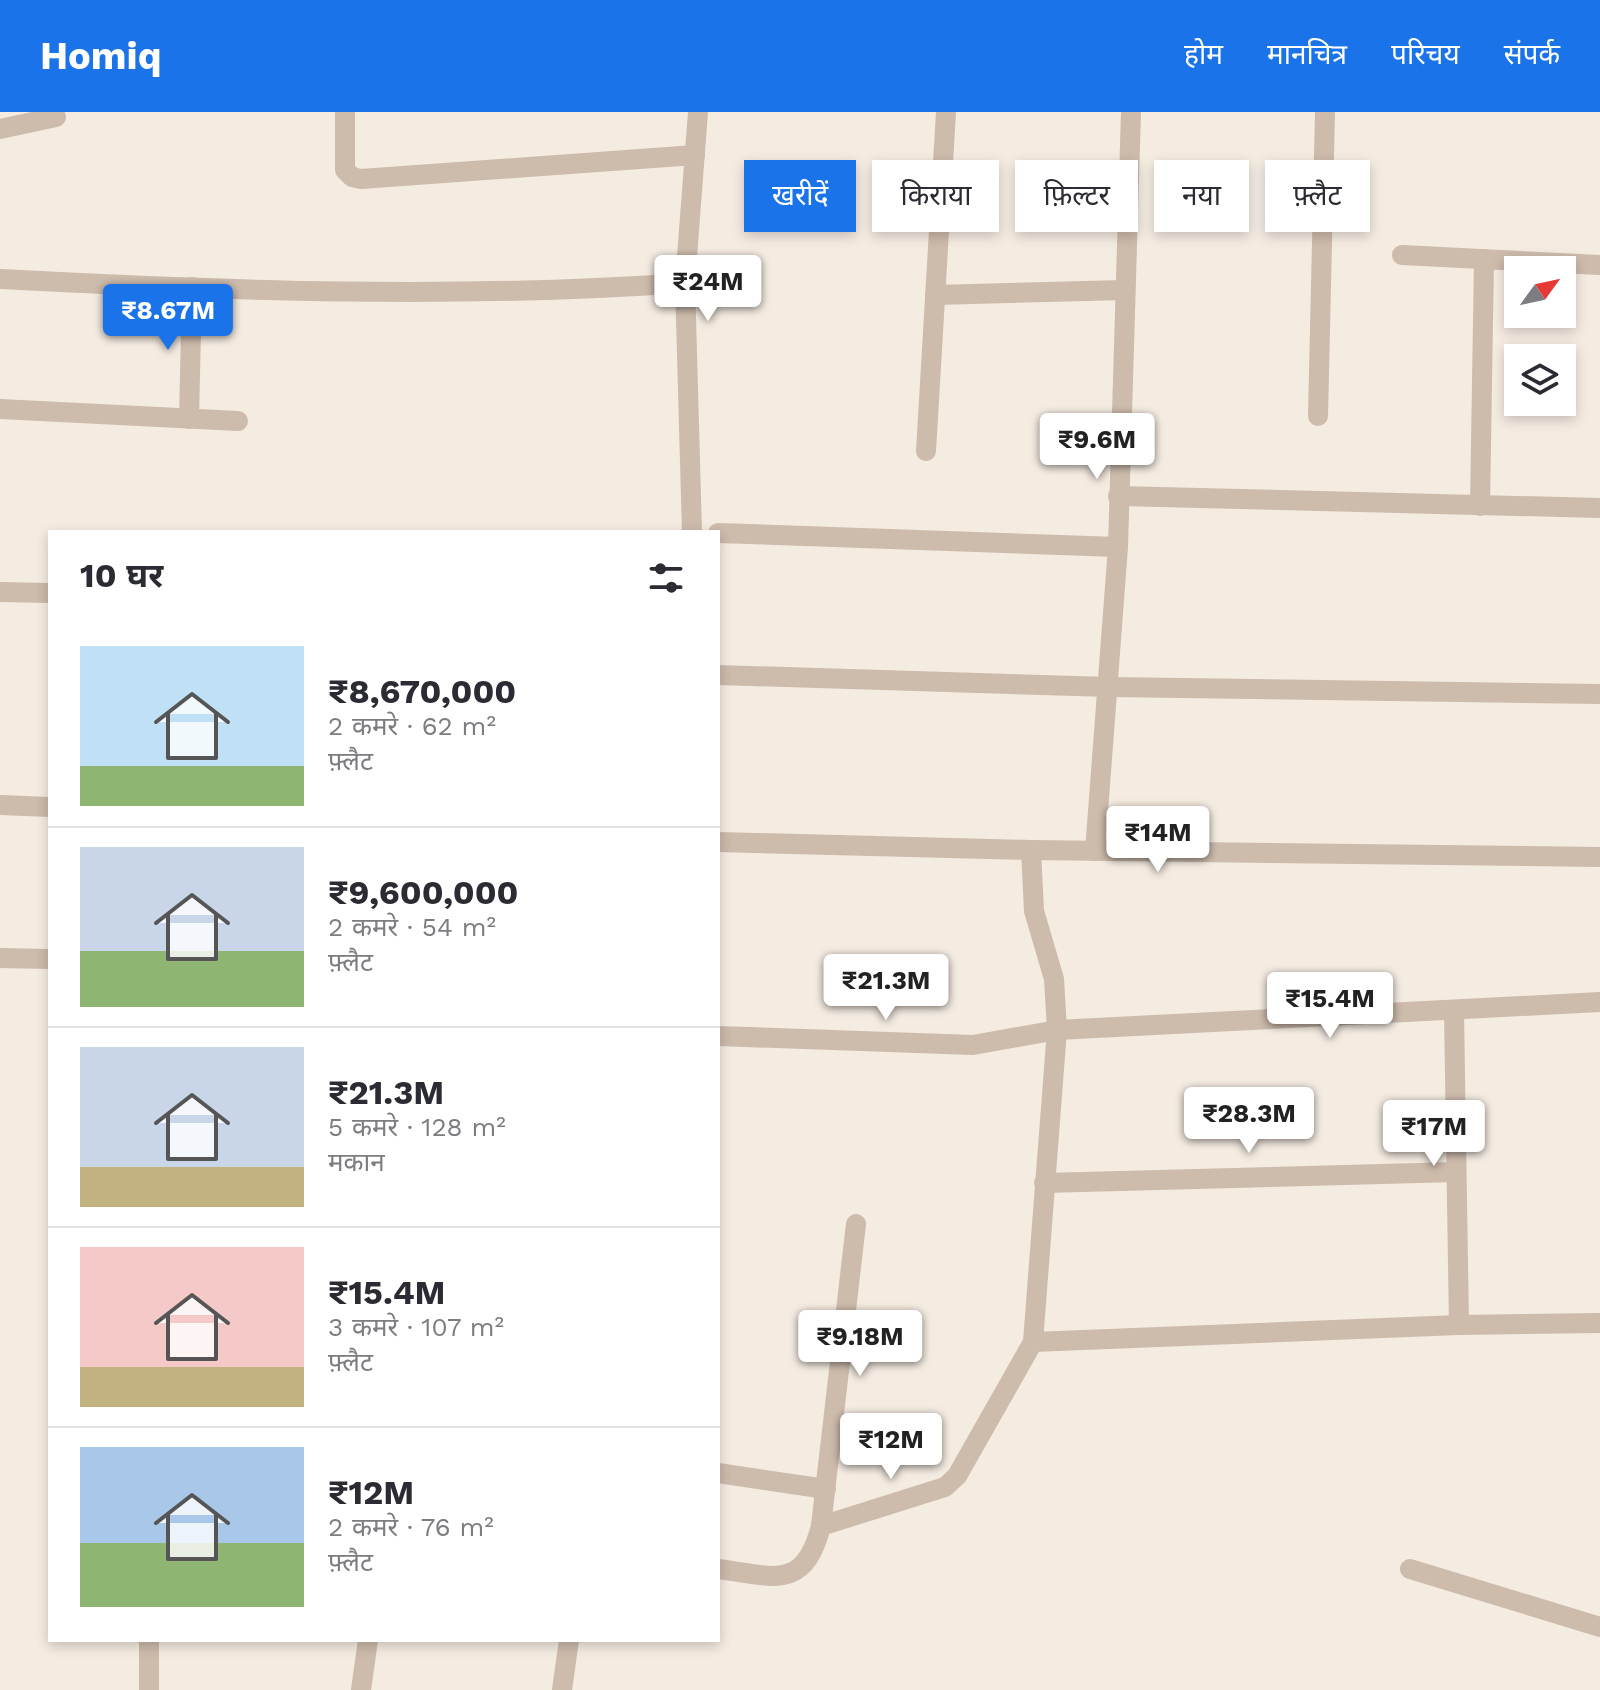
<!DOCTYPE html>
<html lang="hi">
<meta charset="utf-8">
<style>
:root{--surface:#fff;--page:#f2f2f3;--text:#2b2b33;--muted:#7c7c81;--line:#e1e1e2;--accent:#1a73e8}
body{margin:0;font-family:"Work Sans","Noto Sans Devanagari",sans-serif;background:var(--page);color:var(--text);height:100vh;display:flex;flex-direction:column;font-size:30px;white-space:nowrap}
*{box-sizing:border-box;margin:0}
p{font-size:26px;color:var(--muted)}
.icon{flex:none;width:44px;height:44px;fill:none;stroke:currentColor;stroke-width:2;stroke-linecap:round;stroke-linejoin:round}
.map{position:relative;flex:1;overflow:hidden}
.panel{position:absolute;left:48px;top:418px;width:672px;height:1112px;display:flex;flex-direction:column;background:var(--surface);border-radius:0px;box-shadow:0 4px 12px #0003}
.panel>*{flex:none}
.guide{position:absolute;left:744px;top:48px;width:736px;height:72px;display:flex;gap:16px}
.needle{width:52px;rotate:57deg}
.controls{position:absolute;left:1504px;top:144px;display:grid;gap:16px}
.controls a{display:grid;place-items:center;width:72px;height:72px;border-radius:0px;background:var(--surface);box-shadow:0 4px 12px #0003;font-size:40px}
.price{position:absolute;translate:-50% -68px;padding:0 18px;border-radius:8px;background:#fff;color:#222;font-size:26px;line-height:52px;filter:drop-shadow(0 2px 4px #0008)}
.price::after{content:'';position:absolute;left:50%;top:48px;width:24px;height:18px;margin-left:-12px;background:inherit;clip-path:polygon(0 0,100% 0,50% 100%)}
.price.current{background:var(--accent);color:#fff}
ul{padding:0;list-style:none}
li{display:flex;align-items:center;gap:24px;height:200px;padding:0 32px}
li+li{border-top:2px solid var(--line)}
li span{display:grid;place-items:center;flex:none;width:224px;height:160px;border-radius:0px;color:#555}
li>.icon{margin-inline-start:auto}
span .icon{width:96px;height:96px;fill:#fffc;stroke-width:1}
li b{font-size:34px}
h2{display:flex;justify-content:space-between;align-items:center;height:96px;padding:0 32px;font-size:34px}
.chip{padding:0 28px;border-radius:0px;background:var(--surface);box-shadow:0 4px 12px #0003;font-size:28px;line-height:72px}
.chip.current{background:var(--accent);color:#fff}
header{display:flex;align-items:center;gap:48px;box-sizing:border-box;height:112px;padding:0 40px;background:var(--accent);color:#fff}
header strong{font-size:38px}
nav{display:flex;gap:44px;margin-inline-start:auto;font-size:28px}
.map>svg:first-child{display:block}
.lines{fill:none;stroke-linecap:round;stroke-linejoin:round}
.minor{stroke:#cdbbac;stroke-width:20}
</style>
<header>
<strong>Homiq</strong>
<nav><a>होम</a><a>मानचित्र</a><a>परिचय</a><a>संपर्क</a></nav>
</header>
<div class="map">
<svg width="1600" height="1578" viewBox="0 0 1600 1578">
<rect width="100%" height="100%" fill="#f4ebe1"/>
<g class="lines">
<g class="minor">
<polyline points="345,0 345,58 352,65 361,67 695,43"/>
<polyline points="0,17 56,5"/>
<polyline points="1402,143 1600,153"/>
<path d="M0,167C228,179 457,187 685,171"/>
<polyline points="935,183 1125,178"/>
<polyline points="0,297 238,309"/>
<polyline points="1318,304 1325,0"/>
<polyline points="189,307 192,175"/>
<polyline points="926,339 946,0"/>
<polyline points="1118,384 1600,396"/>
<polyline points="1480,394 1484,147"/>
<polyline points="692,420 685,171 698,0"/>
<polyline points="718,421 1118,435"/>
<polyline points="0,480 50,481"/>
<polyline points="718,563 1109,575 1600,582"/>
<polyline points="0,693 50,695"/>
<polyline points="718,730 1031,738 1600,745"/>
<polyline points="1095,739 1118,435 1131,0"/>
<polyline points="0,846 50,847"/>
<polyline points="1454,900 1459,1213"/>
<polyline points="718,924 973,933 1057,918 1600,890"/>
<polyline points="1044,1071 1456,1060"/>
<polyline points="1033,1230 1459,1213 1600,1211"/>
<polyline points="718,1361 826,1377"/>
<polyline points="821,1414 856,1112"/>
<path d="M718,1457C773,1464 804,1480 821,1414L945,1375L957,1364L1033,1230L1057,918L1054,867L1034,799L1031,738"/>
<polyline points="1410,1457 1600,1515"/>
<polyline points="149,1528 149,1578"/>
<polyline points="361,1578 368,1528"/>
<polyline points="562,1578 569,1528"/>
</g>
</g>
</svg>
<div class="controls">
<a><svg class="needle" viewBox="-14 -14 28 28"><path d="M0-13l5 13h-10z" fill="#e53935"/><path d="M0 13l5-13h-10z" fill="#7c7c81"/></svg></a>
<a><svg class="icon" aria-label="layers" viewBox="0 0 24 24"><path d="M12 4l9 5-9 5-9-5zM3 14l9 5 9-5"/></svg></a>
</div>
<b class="price" style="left:708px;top:211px">₹24M</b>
<b class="price current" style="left:168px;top:240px">₹8.67M</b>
<b class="price" style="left:1097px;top:369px">₹9.6M</b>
<b class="price" style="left:1158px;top:762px">₹14M</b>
<b class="price" style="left:886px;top:910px">₹21.3M</b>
<b class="price" style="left:1330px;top:928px">₹15.4M</b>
<b class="price" style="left:1249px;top:1043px">₹28.3M</b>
<b class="price" style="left:1434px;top:1056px">₹17M</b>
<b class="price" style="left:860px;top:1266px">₹9.18M</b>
<b class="price" style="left:891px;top:1369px">₹12M</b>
<div class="guide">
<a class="chip current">खरीदें</a>
<a class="chip">किराया</a>
<a class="chip">फ़िल्टर</a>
<a class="chip">नया</a>
<a class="chip">फ़्लैट</a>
</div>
<section class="panel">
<h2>10 घर<svg class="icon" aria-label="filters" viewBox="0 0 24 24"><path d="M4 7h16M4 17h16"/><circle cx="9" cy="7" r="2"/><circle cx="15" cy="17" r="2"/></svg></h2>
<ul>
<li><span style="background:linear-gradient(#bfe0f5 75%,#8fb573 0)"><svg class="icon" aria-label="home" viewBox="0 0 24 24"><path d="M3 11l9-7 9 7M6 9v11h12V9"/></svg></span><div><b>₹8,670,000</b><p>2 कमरे · 62 m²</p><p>फ़्लैट</p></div></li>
<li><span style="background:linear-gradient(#c9d6e8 65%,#8fb573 0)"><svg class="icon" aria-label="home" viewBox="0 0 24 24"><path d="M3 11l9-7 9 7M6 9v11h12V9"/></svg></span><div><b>₹9,600,000</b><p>2 कमरे · 54 m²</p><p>फ़्लैट</p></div></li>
<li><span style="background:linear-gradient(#c9d6e8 75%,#c2b280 0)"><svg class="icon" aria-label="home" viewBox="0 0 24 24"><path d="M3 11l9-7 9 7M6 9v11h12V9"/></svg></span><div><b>₹21.3M</b><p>5 कमरे · 128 m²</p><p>मकान</p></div></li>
<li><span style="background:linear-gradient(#f6c9c9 75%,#c2b280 0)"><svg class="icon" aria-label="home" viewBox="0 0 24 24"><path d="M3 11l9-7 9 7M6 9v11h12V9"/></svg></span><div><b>₹15.4M</b><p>3 कमरे · 107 m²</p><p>फ़्लैट</p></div></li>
<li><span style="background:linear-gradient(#a9c7e8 60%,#8fb573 0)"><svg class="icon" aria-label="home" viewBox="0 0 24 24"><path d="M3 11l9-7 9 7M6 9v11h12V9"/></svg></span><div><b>₹12M</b><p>2 कमरे · 76 m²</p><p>फ़्लैट</p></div></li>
</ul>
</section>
</div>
